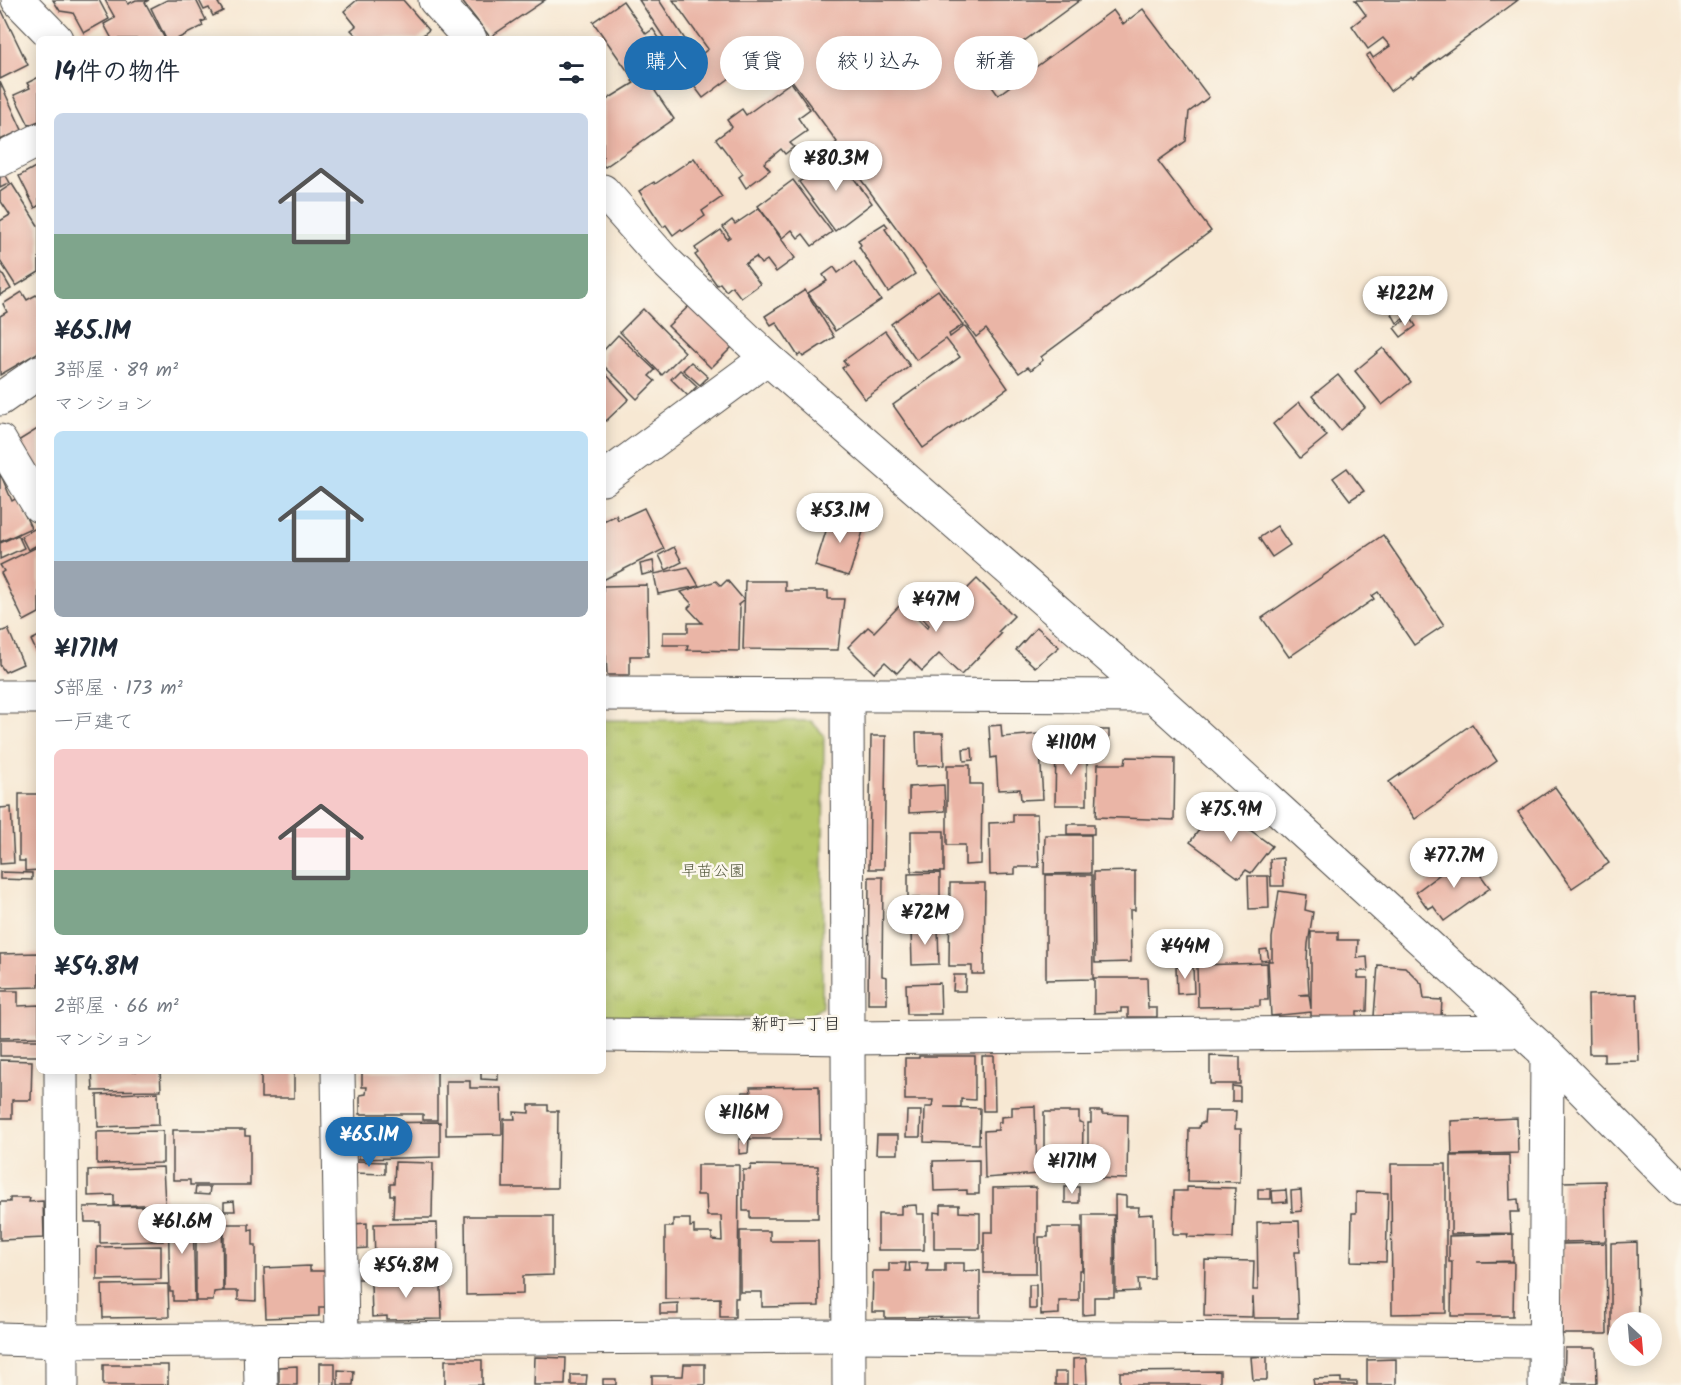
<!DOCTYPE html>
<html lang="ja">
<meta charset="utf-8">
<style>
:root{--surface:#fff;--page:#f2f2f3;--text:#1f2937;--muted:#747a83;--accent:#1f6fb2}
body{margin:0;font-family:Kalam,"Klee One",sans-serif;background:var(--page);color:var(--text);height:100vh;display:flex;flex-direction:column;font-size:22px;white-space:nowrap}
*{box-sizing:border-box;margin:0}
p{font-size:20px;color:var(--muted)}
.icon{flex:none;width:33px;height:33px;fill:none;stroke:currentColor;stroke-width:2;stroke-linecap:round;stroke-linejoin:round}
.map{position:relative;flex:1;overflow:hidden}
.drawer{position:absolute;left:36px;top:36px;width:570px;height:1038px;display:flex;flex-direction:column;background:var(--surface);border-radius:9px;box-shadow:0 3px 15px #0003}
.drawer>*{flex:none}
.banner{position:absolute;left:624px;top:36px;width:570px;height:54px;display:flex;gap:12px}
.needle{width:39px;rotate:154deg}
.fabs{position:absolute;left:1608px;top:1312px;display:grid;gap:12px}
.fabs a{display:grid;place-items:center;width:54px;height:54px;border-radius:50%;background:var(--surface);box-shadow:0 3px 15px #0003;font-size:30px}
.price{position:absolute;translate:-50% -51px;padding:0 14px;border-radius:21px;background:#fff;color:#222;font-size:20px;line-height:39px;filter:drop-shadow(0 2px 3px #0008)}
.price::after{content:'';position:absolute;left:50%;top:36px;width:18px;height:14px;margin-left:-9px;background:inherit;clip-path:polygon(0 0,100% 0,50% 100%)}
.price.active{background:var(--accent);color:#fff}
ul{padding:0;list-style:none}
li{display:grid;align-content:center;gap:12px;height:318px;padding:0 18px}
li span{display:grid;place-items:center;height:186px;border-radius:9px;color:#555}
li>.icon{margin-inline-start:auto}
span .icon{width:108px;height:108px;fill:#fffc;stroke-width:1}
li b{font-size:26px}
h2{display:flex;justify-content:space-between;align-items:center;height:72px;padding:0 18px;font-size:26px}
.chip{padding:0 21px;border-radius:27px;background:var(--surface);box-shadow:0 3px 15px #0003;font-size:21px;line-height:54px}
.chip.active{background:var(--accent);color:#fff}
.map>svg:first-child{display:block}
.park{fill:url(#park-tufts);stroke:#70784a;stroke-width:1.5}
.building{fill:#eab5a6}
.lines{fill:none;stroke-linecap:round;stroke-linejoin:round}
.street-casing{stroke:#4a4744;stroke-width:35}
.street{stroke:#fff;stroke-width:33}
.labels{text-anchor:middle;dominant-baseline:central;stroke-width:5;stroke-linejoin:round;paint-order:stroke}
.park-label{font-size:16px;fill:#54593d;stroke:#fbf7ec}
.neighbourhood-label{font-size:18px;fill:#2b2b2b;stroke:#fbf7ec}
</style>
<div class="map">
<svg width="1681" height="1385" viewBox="0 0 1681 1385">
<defs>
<pattern id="park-tufts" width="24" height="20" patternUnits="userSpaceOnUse" patternTransform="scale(1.5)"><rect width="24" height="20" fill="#b4c568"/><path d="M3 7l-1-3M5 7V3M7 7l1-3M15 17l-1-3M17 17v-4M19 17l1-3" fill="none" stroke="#9ba95a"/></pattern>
</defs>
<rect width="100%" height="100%" fill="#fbf7ec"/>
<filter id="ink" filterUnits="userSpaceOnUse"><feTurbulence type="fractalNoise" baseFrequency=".0167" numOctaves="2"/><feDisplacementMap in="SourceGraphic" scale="12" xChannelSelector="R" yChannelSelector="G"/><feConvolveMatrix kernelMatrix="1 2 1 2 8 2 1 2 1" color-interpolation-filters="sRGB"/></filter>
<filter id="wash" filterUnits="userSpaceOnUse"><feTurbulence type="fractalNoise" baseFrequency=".008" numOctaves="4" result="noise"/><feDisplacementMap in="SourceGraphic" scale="24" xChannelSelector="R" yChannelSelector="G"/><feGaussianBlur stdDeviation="1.35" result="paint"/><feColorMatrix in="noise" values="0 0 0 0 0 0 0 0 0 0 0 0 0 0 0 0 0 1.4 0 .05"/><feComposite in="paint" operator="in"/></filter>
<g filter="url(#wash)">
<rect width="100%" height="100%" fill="#f7e8d3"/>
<polygon class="park" points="603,720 811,721 824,735 822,1007 806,1018 603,1018"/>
<g id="blocks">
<g class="building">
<polygon points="53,0 99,0 109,19 84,33 73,13 60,11"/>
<polygon points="105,0 126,0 128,4 136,0 149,0 145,2 165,39 112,39 104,24 115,18"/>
<polygon points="167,0 196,0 206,20 201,22 203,26 177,39 166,39 151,8"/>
<polygon points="199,0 223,0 218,3 223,11 213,16 209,8 204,10"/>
<polygon points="357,0 403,0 429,30 418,39 360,39 351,30 356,26 344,11"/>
<polygon points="461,0 545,0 490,37"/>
<polygon points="639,0 659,0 696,56 682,65"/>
<polygon points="673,0 1080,0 1001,58 1010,69 990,84 998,95 1113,10 1123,24 1143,9 1209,97 1189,112 1186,141 1158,161 1211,231 1041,357 1043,360 1031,370 1028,367 1019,373 986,329 976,337 835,144 837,142 769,49 703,98 682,70 708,49"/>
<polygon points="1355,0 1518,0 1412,78 1411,76 1390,91 1366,56 1370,53 1373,58 1390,46 1383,38 1368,49 1352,26 1366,15"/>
<polygon points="623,1 646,34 653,29 682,72 655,91 674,119 605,167 603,165 603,102 634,83 632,81 634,80 593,22"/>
<polygon points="2,11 28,65 0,79 0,12"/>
<polygon points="39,77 39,121 29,125 14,95 30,88 27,83"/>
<polygon points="0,82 22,130 0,140"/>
<polygon points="791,82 810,109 798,118 807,131 790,143 794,147 785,154 781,149 764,163 770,170 746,188 739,177 743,174 716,139 732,127 727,120 742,109 746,115"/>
<polygon points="836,154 872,203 835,231 799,182"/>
<polygon points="694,158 722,197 702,211 705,216 683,231 681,229 673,235 666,225 663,227 639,191 654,182 655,184"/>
<polygon points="37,166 39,170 39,205 35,208 19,176"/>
<polygon points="5,174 10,183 0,188 0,176"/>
<polygon points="793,180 832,232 812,246 803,234 798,238 792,230 782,238 758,206"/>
<polygon points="12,184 39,227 39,272 16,286 0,261 0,221 10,215 0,200 0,192"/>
<polygon points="759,208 795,258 776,272 767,260 761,264 756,257 745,264 760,284 741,298 732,286 726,291 720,283 717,285 695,255 698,253 695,248 721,230 727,239 730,237 723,227 732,220 735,224"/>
<polygon points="885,223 888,227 885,229 915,274 888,292 859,247 861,245 858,240"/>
<polygon points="854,261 881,300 835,331 808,293 827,281 823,275 834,267 838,273"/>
<polygon points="0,270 11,289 0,295"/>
<polygon points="805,290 834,337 803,357 801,354 798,356 776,322 771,325 765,316"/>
<polygon points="938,290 963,325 949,334 950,337 965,326 1008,388 923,448 893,405 960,357 946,339 916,360 891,324"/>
<polygon points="22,292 27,300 36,295 39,299 39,352 0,375 0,316 7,312 3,304"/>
<polygon points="691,304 734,345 711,368 668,326"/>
<polygon points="643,309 685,352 662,375 620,332"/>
<polygon points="1400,309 1405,318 1397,323 1392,314"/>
<polygon points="1410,317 1416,326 1401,337 1394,328"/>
<polygon points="885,331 910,366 865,399 842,368 847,365 843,361"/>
<polygon points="618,335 655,370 649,376 655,381 637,399 603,365 603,351"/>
<polygon points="1383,348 1411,382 1382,405 1355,371"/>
<polygon points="691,362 708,377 700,385 683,370"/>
<polygon points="680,370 697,386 688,396 671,379"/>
<polygon points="603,371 629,399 606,421 603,418"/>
<polygon points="1338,375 1365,408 1340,430 1312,396"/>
<polygon points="1299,402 1327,436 1300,458 1273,424"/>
<polygon points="39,428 39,476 18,441"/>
<polygon points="1347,468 1364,491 1350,500 1333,478"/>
<polygon points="0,473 12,501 17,498 31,528 0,542"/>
<polygon points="644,508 664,549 603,580 603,521 616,515 618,520"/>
<polygon points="832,512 866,522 849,576 815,566"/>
<polygon points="1277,526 1290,545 1272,557 1259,538"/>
<polygon points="36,528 39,534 39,544 28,550 21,536"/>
<polygon points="18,535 24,548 0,559 0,543"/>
<polygon points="1383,535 1444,625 1414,645 1378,592 1372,596 1374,599 1289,657 1262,618"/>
<polygon points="39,546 39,613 24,621 1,573 4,571 0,565"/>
<polygon points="674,547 682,562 666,570 659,555"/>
<polygon points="653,561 655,572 642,575 640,564"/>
<polygon points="688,567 699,586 658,594 654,574"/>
<polygon points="977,579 1014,616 998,632 1001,634 961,675 939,654 922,671 910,659 897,673 885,662 874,673 848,647 868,627 874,632 902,603 927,628 929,625 920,616 940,596 948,605 958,594 960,596"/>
<polygon points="727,580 744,600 738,605 740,608 739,651 687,650 688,645 663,645 663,632 688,632 688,623 702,623 688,608 692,604 681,592 716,581 721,586"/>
<polygon points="745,581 785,581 785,591 828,591 828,599 844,599 838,650 743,649"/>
<polygon points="647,585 648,656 630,656 630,675 607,675 606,656 603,657 603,586"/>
<polygon points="1037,627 1059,647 1035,667 1016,650"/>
<polygon points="8,629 23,664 5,672 0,665 0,632"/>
<polygon points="39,636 39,657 31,640"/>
<polygon points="1472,724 1497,761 1415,819 1389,782"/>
<polygon points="1001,725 1002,737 1039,734 1043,799 1021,800 1020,789 998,790 996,757 991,758 989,726"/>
<polygon points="1097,730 1109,730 1109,746 1098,747"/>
<polygon points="916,733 943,733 944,765 917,766"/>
<polygon points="871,736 886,736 884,869 869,869"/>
<polygon points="1056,747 1087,747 1087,805 1055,805"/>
<polygon points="972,748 973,760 964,761 963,749"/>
<polygon points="1126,757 1175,758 1174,820 1096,817 1098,764 1125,764"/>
<polygon points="947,765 970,765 970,784 982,784 981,864 965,865 965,845 947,845"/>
<polygon points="944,785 945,811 909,813 909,787"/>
<polygon points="1555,787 1609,863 1572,888 1518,812"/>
<polygon points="19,794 39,794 39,870 25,871 25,861 19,861"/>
<polygon points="1217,806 1272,846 1251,873 1246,870 1239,878 1190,842"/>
<polygon points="11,807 14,863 0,864 0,808"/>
<polygon points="1013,814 1037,814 1039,867 1015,867 1015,874 990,875 989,823 1013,822"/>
<rect x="1067" y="824" width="27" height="10"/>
<polygon points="911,831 944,831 944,872 911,871"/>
<polygon points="1045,835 1091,835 1091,873 1044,874"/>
<polygon points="1466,855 1490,888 1444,921 1433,906 1428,909 1416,892"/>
<polygon points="1283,858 1284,886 1271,886 1270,859"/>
<polygon points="1135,871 1135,910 1130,910 1131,962 1095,963 1094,872"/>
<polygon points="0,872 32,873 32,880 0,879"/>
<polygon points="940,873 940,898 908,898 908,874"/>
<polygon points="1046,875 1092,875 1093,979 1046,980"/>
<polygon points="1248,876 1268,876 1269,908 1249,909"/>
<polygon points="869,877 883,877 882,976 887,977 887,1004 868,1004"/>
<polygon points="950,883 985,883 984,974 972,974 972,966 949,966"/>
<polygon points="1279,891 1307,895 1305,910 1313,912 1308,944 1307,960 1309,994 1298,995 1309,995 1311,1009 1311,932 1338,932 1338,940 1358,940 1357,958 1367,957 1368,971 1358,971 1358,978 1368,978 1367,1011 1357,1011 1357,1017 1311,1016 1311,1012 1271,1016 1268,961 1272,961 1272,938"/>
<polygon points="938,928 939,964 912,965 911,929"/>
<polygon points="1267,949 1269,960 1261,961 1260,950"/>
<polygon points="39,953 39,987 0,988 0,954"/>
<polygon points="1267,963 1268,1000 1260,1000 1260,1006 1198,1007 1197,965"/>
<polygon points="1378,965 1405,967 1422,984 1424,999 1442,1000 1441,1016 1374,1016"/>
<polygon points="1193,966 1194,993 1177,994 1176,967"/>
<polygon points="954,975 966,975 965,991 953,991"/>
<polygon points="1094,978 1147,978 1148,1008 1157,1008 1157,1017 1128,1017 1128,1008 1121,1008 1121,1012 1094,1013"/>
<polygon points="940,983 941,1014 907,1014 906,984"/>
<polygon points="0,991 18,991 18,1006 39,1005 39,1037 0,1038"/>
<polygon points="1637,994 1639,1061 1604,1062 1604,1054 1589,1054 1588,995"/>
<rect x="0" y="1040" width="39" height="16"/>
<polygon points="919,1056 975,1056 975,1100 961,1099 961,1107 944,1107 980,1108 979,1144 924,1142 925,1107 932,1107 933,1100 905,1100 905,1058 919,1058"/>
<polygon points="982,1056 994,1056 995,1111 983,1111"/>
<polygon points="1210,1056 1240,1057 1240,1084 1210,1084"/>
<polygon points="0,1060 32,1061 31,1100 12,1100 12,1118 0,1118"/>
<polygon points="92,1071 160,1071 161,1090 93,1091"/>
<rect x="261" y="1071" width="33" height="27"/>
<polygon points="362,1071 437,1071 437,1120 423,1120 423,1114 360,1114 360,1095 366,1094 367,1087 362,1087"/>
<polygon points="481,1071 498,1071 498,1080 481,1079"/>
<polygon points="446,1081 470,1081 470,1088 501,1088 502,1134 446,1135"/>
<polygon points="819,1086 820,1139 750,1139 750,1131 743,1131 742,1092 751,1092 750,1087"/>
<polygon points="1232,1086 1240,1087 1240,1101 1232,1101"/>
<polygon points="158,1092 159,1125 98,1127 97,1095"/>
<polygon points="529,1105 548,1105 548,1111 558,1111 557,1188 503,1188 504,1119 515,1119 514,1112 529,1113"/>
<polygon points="1035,1106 1037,1174 985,1178 984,1131 998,1130 998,1122 1001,1122 1001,1117 1012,1116 1012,1107"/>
<polygon points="907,1111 921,1111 920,1137 906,1137"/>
<polygon points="1091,1111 1102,1111 1102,1114 1128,1115 1127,1179 1088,1178 1088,1123 1091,1123"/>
<polygon points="1205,1111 1236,1111 1235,1129 1241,1129 1240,1182 1188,1181 1189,1128 1199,1128 1200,1123 1204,1123"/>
<polygon points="1044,1112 1079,1112 1079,1122 1083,1123 1082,1179 1044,1179"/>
<polygon points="1517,1118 1518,1153 1452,1155 1451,1121"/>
<polygon points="440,1122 440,1157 359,1159 360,1132 373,1132 373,1123"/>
<polygon points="173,1130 245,1130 245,1136 250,1136 250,1185 190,1185 190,1180 173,1180"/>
<polygon points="163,1131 163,1163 97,1164 97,1132"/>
<polygon points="877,1135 898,1135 898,1154 876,1154"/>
<polygon points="739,1139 749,1139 748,1153 739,1154"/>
<polygon points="1509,1155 1510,1200 1518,1199 1519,1212 1510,1212 1511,1233 1451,1234 1451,1156"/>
<polygon points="979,1160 979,1194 967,1194 967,1190 934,1191 933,1161"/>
<polygon points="354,1161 385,1162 385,1174 353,1173"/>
<polygon points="395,1162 433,1163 432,1218 393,1218 394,1195 390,1195 390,1184 394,1184"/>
<polygon points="1391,1164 1446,1164 1446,1313 1392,1314"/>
<polygon points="697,1165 739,1165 738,1298 735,1298 735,1317 720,1317 720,1298 665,1299 665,1227 673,1227 673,1219 690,1219 690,1227 694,1226 694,1233 712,1233 712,1240 722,1241 721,1216 707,1216 706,1195 697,1195"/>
<polygon points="751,1165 818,1166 818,1218 750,1218 750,1211 743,1211 743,1170 750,1170"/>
<polygon points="163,1167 165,1204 114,1206 114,1195 88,1196 88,1170"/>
<polygon points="1605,1181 1606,1241 1562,1242 1562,1182"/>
<polygon points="196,1187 210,1187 209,1195 195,1194"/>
<polygon points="1036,1187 1036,1273 984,1273 984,1232 993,1232 993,1188"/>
<rect x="1065" y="1187" width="14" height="16"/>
<polygon points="1187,1187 1235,1188 1233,1238 1187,1237 1188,1234 1173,1234 1174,1191 1187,1191"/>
<rect x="1258" y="1189" width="13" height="10"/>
<polygon points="1286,1190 1287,1202 1273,1203 1272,1191"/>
<polygon points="1301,1190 1302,1211 1292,1212 1291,1191"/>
<polygon points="1356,1192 1388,1193 1386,1262 1351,1261 1352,1213 1356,1213"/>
<polygon points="1115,1195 1126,1196 1126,1207 1139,1207 1138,1215 1153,1214 1154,1279 1138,1279 1139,1291 1116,1292"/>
<polygon points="10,1198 30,1198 29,1202 43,1201 44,1238 0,1240 0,1202 10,1202"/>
<polygon points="234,1201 235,1211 224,1211 224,1202"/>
<polygon points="916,1205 917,1214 924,1214 924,1250 878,1250 878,1214 901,1214 901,1206"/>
<polygon points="941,1205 959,1205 959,1212 980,1213 980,1249 934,1249 934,1212 941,1213"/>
<polygon points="163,1206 163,1241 100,1243 100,1222 85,1222 84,1207"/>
<polygon points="193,1210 195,1301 173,1301 173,1292 170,1292 168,1211"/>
<polygon points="196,1215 222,1215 223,1291 214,1292 213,1301 196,1301"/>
<polygon points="1083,1215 1114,1215 1114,1297 1094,1297 1094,1314 1083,1315"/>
<polygon points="465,1216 553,1216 553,1275 523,1276 523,1294 466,1295"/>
<polygon points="1299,1221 1300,1252 1295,1252 1298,1318 1254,1318 1253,1297 1252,1317 1204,1316 1205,1260 1254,1261 1253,1290 1258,1290 1257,1222"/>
<polygon points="367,1223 367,1248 354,1249 353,1224"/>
<polygon points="437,1223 438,1262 375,1263 374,1224"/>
<polygon points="224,1224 249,1224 249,1230 253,1229 253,1245 256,1245 256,1301 238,1300 238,1291 224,1291"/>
<polygon points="1048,1227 1081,1227 1082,1270 1079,1270 1079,1301 1059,1301 1059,1314 1041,1315 1039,1237 1048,1237"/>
<polygon points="740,1231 770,1231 770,1241 818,1241 819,1306 762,1307 762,1292 740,1292"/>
<polygon points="1513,1234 1513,1261 1477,1262 1514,1262 1513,1316 1451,1316 1452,1262 1449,1262 1449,1236"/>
<polygon points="1637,1242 1638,1323 1618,1323 1618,1335 1611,1335 1611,1243"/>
<polygon points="1606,1243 1607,1334 1562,1334 1562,1244"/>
<polygon points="161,1246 161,1279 97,1280 97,1247"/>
<polygon points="889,1263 906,1263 905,1271 910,1271 909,1263 928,1263 927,1271 945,1271 945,1263 964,1263 964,1271 980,1270 980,1317 885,1318 885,1312 872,1312 873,1271 889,1271"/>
<polygon points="355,1265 382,1265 382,1279 356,1279"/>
<polygon points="310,1266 310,1271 326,1271 327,1307 319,1307 319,1316 266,1318 264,1268"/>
<polygon points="422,1272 422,1287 441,1287 442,1319 387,1320 387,1316 372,1317 371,1283 393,1283 392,1273"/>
<polygon points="168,1284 169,1317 103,1318 102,1285"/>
<rect x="1029" y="1285" width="7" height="24"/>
<polygon points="678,1303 678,1314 660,1314 660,1304"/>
<polygon points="1565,1348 1596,1348 1597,1383 1564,1383"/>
<polygon points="1267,1356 1267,1380 1253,1380 1251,1357"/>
<polygon points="535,1357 566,1358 565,1385 534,1385"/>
<polygon points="1086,1358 1087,1385 1073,1385 1073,1359"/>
<polygon points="1396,1359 1396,1385 1367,1385 1367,1360"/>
<rect x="445" y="1360" width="37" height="25"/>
<rect x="320" y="1363" width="15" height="22"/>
<polygon points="684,1364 705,1364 705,1385 652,1385 652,1376 683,1376"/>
<rect x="103" y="1365" width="65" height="20"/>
<polygon points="297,1366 297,1385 279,1385 279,1367"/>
<polygon points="338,1370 354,1371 353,1385 338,1385"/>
<polygon points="1220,1371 1220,1385 1120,1385 1120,1372"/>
<rect x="1055" y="1372" width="12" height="13"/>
<polygon points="571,1375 587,1375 586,1385 571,1385"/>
<polygon points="1341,1378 1341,1382 1357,1382 1357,1385 1314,1385 1313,1379"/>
<rect x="603" y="1379" width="13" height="6"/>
</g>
</g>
</g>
<g filter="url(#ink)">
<use href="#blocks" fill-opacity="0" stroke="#4a4744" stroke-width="1.5"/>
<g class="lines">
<g class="street-casing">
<g id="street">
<polyline points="18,0 56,39"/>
<polyline points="435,0 470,39"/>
<polyline points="0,160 39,140"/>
<polyline points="603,191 664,260 767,358 1154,696 1547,1054 1681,1189"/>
<polyline points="0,399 39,372"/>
<polyline points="0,441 39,506"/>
<polyline points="603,479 767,358"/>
<polyline points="603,694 1154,696"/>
<polyline points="847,696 849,1385"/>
<polyline points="0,697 39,697"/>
<polyline points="603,1035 848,1038 1521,1031"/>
<polyline points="61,1071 62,1385"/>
<polyline points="338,1071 342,1339"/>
<polyline points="0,1339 62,1341 849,1336 1546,1341"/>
<polyline points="260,1340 261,1385"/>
<polyline points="1545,1385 1547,1054"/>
</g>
</g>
<use href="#street" class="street"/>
</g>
</g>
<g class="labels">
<g class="park-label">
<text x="713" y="871">早苗公園</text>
</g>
<g class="neighbourhood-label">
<text x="796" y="1025">新町一丁目</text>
</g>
</g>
</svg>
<div class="fabs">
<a><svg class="needle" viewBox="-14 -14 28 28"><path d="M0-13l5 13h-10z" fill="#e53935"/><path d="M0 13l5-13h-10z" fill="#747a83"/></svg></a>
</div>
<b class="price" style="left:836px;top:192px">¥80.3M</b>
<b class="price" style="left:1405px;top:327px">¥122M</b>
<b class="price" style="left:840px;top:544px">¥53.1M</b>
<b class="price" style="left:936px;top:633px">¥47M</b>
<b class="price" style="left:1071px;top:776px">¥110M</b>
<b class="price" style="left:1231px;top:843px">¥75.9M</b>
<b class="price" style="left:1454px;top:889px">¥77.7M</b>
<b class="price" style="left:925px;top:946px">¥72M</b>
<b class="price" style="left:1185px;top:980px">¥44M</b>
<b class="price" style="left:744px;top:1146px">¥116M</b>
<b class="price active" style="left:369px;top:1168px">¥65.1M</b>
<b class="price" style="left:1072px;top:1195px">¥171M</b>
<b class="price" style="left:182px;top:1255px">¥61.6M</b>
<b class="price" style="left:406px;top:1299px">¥54.8M</b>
<div class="banner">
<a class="chip active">購入</a>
<a class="chip">賃貸</a>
<a class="chip">絞り込み</a>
<a class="chip">新着</a>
</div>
<section class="drawer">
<h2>14件の物件<svg class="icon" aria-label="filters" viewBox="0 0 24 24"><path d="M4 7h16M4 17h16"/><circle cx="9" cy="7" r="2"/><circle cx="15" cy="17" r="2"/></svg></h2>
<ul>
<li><span style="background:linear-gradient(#c9d6e8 65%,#7fa58c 0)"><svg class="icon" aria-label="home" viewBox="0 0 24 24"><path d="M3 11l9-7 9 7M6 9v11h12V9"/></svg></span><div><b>¥65.1M</b><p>3部屋 · 89 m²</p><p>マンション</p></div></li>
<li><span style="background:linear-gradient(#bfe0f5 70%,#9aa5b1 0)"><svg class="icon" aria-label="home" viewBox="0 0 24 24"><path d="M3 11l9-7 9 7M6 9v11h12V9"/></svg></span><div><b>¥171M</b><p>5部屋 · 173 m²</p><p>一戸建て</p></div></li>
<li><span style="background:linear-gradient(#f6c9c9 65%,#7fa58c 0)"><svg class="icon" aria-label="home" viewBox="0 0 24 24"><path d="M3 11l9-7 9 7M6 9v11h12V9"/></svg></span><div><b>¥54.8M</b><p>2部屋 · 66 m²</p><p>マンション</p></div></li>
</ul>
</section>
</div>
